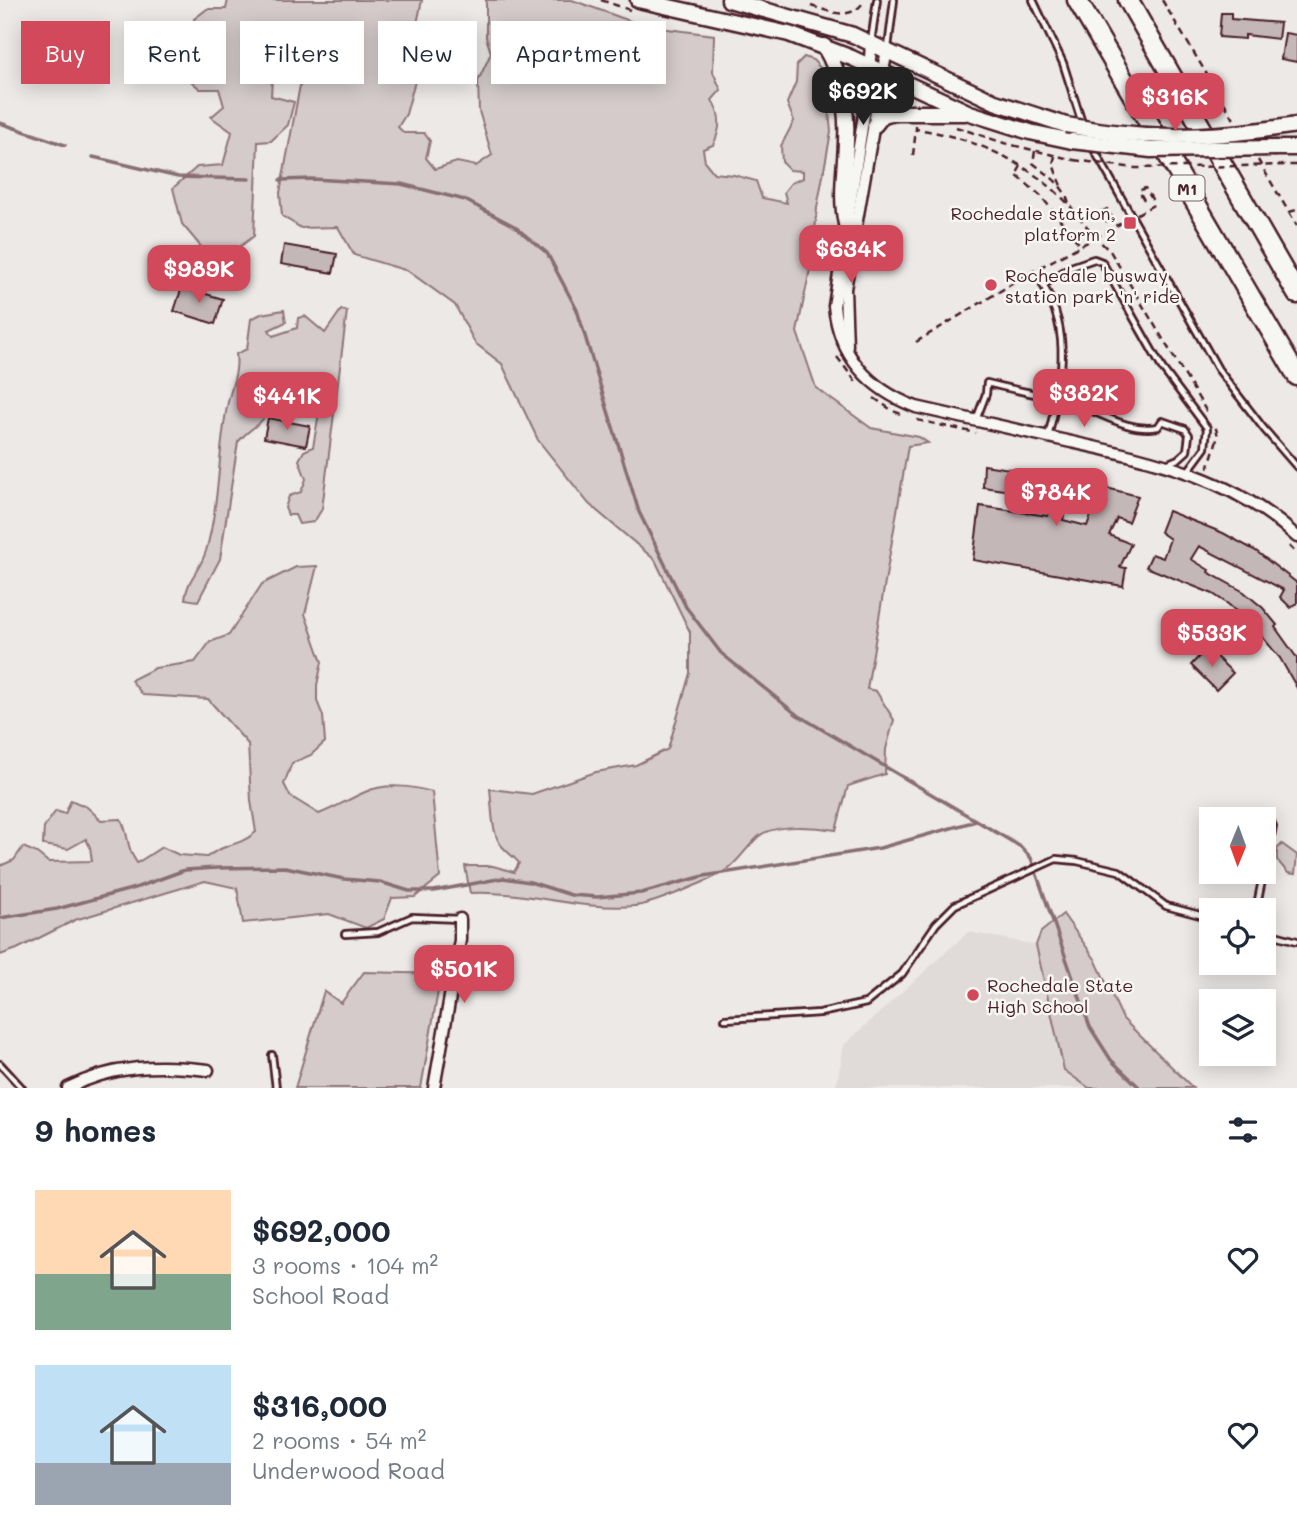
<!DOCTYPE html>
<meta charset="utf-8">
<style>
:root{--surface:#fff;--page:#f6f6f7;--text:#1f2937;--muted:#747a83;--accent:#d1495b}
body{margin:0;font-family:Mali,sans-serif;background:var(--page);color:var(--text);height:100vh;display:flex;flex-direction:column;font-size:26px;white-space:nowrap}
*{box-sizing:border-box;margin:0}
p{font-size:23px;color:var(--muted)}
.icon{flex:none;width:38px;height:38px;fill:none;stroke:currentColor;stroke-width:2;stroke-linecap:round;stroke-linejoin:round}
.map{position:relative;height:1088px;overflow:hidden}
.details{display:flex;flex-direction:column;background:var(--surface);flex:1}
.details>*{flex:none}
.hud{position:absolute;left:21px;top:21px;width:700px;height:63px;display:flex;gap:14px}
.needle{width:46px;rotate:181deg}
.tools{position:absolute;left:1199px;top:807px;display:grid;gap:14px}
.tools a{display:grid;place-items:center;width:77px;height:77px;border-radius:0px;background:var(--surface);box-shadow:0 4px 18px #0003;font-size:35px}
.price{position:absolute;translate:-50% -60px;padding:0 16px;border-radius:14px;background:var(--accent);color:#fff;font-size:23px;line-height:46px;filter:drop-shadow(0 2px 4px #0008)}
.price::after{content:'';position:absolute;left:50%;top:42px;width:21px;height:16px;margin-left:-10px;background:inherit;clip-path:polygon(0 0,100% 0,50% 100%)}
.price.selected{background:#222;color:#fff}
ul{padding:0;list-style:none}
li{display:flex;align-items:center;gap:21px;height:175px;padding:0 35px}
li span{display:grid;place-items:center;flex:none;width:196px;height:140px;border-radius:0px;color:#555}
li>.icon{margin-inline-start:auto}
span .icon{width:84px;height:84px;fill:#fffc;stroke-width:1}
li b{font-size:30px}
h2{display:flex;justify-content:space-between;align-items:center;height:84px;padding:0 35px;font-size:30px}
.chip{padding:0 24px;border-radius:0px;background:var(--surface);box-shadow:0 4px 18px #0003;font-size:24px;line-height:63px}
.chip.selected{background:var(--accent);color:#fff}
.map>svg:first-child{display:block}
.built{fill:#e0dad8}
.green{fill:#d4cbca;stroke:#8f757a;stroke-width:2}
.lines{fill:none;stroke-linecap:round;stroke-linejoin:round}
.stream{stroke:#886e73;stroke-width:3.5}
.building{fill:#c4b7b7;stroke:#4a1f2b;stroke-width:2;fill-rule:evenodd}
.service-casing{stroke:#4a1f2b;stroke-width:10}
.minor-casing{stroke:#4a1f2b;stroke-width:15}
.secondary-casing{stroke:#4a1f2b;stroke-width:19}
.motorway-casing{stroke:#4a1f2b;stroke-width:23}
.path{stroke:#4a1f2b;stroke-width:2.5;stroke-dasharray:7 5;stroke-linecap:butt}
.service{stroke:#f6f6f2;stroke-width:4.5}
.minor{stroke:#f6f6f2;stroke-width:10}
.secondary{stroke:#f6f6f2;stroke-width:14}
.motorway{stroke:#f6f6f2;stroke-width:18}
.secondary-bridge-casing{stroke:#4a1f2b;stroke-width:19;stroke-linecap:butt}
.path-bridge{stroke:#4a1f2b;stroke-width:2.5;stroke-dasharray:7 5;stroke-linecap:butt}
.secondary-bridge{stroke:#f6f6f2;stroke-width:14}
.poi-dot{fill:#d1495b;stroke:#f6f6f2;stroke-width:2.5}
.labels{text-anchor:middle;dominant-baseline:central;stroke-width:5;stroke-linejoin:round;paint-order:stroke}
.shield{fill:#f6f6f2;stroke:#7e6067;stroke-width:2}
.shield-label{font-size:16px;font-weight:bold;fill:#4a1f2b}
.poi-label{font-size:18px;fill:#4a1f2b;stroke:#f6f6f2;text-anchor:start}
</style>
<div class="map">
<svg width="1297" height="1088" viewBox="0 0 1297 1088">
<rect width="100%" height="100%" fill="#ece9e6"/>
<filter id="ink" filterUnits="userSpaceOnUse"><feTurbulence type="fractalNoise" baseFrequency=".0143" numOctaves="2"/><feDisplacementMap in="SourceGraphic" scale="14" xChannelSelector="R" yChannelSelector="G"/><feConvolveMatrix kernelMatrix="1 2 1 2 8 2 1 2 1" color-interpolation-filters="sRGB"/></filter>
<g filter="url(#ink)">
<polygon class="built" points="968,932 1036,945 1064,1070 1089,1088 836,1088 844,1045"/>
<g class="green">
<path d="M228,0H422L410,57L415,81L406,114L398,127L404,133H424L430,141L426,158L435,169L457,162L476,166L492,155L479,111L478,81L491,53L486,37V0H572L644,26L714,35L713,72L721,90L712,100C722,117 721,129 713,145L703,149L705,162L714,173L734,175L756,181L762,198L787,203L784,192L791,183L803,178V171L790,170L782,162L781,146L794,121L787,103L796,82L797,64L804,57L813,60L825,73L831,132L817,208L813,255L797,332L816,388L871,428L919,437L928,443L908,446L867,689L876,691L894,720L886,749L885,774L848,786L836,830C817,827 773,823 758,837C740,854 736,868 710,879C695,886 650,905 635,906C579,911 525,890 470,893L465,866H493L514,872L519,863C513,855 503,850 499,842C491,828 492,805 490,789L532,794L596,772L636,765L668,749L690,673V632L655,560L589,504L538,440L502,364L475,343L455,305L408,271L354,255L338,227L301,228L282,216L280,193L303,69L273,64L271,96L294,102L288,125L271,141L258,142L254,236L229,255L207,254L182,224L173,188L197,167L223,165L232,132L211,117L224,106L219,89H200L184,75L190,56L198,43L194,19L207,9H226Z"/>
<path d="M284,310L286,322L269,330L273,336L297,328L298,318L305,316L325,333L341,310L347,311L322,509L314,522L299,524L295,515H288L285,508L289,496L301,492L306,479L299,460L304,451L313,447L323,390L315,383L292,387L272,396C265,429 255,421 238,442L220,559L198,601L185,599C188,577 199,573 206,551C219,506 218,458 226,412C229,391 239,374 236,354L247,349L251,319L261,314Z"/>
<path d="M317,566L305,614L322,662L317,685V701L323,716L325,742L311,755L292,763L284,784L290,796L319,814C335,808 349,799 365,792C384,783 413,786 432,792L440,877L415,897L392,898L384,919L366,928L329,914L243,923L237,888L205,881L75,920L17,949L0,955V866L14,860L23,847L37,853L48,862L92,861L90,847L86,839L68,849L43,845L44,827L56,811L65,814L71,800L87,807L101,820L121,819C130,837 125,845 137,863L162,847L179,855L207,857C226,842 237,848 256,832L251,801L248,744L208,699L143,695L131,680L155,668L195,662L210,642L229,635L262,584L296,567Z"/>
<polygon points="1282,844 1297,855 1295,874 1288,873 1277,860 1277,849"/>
<polygon points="1063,914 1095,959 1123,1019 1193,1088 1089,1088 1064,1070 1036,945 1041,932"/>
<polygon points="364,972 441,974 421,1088 295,1088 324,991 341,1003"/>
</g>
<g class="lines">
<g class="stream">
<polyline points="0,123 65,145"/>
<polyline points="93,157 178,177 249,179"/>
<polyline points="280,180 312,179 401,184 465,200 514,226 547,253 577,310 639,512 686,607 721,653 796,714 1021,847 1031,858 1090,1027 1111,1060 1140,1088"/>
<polyline points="0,918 57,909 135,888 185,870 217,868 285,867 344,879 380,882 409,891 434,891 503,878 530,882 571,895 597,897 641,893 704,876 880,848 976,821"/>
</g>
</g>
<g class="building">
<polygon points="1221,13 1231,13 1231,19 1280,23 1278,39 1245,35 1245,39 1219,37"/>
<polygon points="1285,33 1297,35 1297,62 1281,59"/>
<polygon points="284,245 337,254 333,273 281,264"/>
<polygon points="182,287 223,299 215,324 174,311"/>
<polygon points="268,418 310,426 306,446 264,438"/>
<path d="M984,465L1067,478L1138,496L1128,522L1117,518L1109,535L1131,544L1120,567L1126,568L1123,586L973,560L980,506L1048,516L1052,497L983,487ZM1067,501L1094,507L1087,526L1063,520Z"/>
<polygon points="1168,511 1223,533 1256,551 1297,583 1297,603 1291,608 1280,597 1284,590 1199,546 1191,559 1209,570 1208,572 1244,592 1263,608 1277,625 1275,627 1297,658 1297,688 1280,658 1254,627 1228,604 1213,594 1146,567 1152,554 1163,558 1170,539 1160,532"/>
<polygon points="1207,648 1233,673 1216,690 1191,665"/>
</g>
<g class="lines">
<g class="service-casing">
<g id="service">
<polyline points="1033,0 1063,63 1083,126"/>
<polyline points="871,42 877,0"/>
<polyline points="888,48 894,0"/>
<polyline points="1092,146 1218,369 1264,429 1297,467"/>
<path d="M976,420L986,394L987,383C1014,390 1042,395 1069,402C1097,410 1127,433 1158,427L1162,421L1185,429L1189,435L1187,451L1178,459L1166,464"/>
<path d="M1048,437C1061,384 1073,334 1043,285L1071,267L1094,259L1102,262L1162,368L1207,428L1205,448L1188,471"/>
<polyline points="1256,910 1273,826 1268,816"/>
<polyline points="1264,932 1297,941"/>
<polyline points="345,934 378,932 412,917 460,919"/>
<polyline points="725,1019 820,1013 866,1003 902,974 936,924 955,905 1056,859 1077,861 1119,871 1166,906 1211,918"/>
<polyline points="272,1055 276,1088"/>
<polyline points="0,1064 22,1088"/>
</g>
</g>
<g class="minor-casing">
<g id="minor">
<path d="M871,43L868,89L834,306C839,356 869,389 916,407C964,418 1013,429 1062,440C1147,459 1231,475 1297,537"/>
<polyline points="847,346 845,289 887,49"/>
<path d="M68,1088C113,1065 159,1064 208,1070"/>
<polyline points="434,1088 460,940 460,919"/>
</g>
</g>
<g class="secondary-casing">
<g id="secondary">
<polyline points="638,0 789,34 852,58 970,113 1030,132 1072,141"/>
<polyline points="729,0 853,35 995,102 1066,125"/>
<path d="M824,46C841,74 848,109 846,142C845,171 840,196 846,224"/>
<polyline points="875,125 883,115 891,113 965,113"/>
<polyline points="1262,130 1297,125"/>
<polyline points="1276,148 1297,148"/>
</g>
</g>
<g class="motorway-casing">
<g id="motorway">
<polyline points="1077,0 1297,376"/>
<polyline points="1128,0 1297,294"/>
</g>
</g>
<g class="path">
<polyline points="601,0 630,10"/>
<polyline points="1162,0 1235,121"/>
<path d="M811,6C832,12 851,22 865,0"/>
<path d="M916,125V129C973,137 1031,163 1070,206C1083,221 1094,237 1110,251L1208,414"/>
<polyline points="956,127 1004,143 1074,160"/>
<path d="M1035,151L1033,163C1048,175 1065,185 1069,205"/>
<polyline points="913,155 916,129"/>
<polyline points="1055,156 1053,164 1061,186"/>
<polyline points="1258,160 1297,226"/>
<polyline points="1290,165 1297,165"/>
<polyline points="1021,166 1016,175 1041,196 1081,246"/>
<polyline points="1144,200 1139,191 1145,188 1155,204"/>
<polyline points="1289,212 1297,210"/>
<polyline points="1107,222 1101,212 1107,209 1117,226"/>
<polyline points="916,342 1035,270 1095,238"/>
<polyline points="837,357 856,382"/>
<polyline points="874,398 893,411 904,415"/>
<polyline points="917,420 976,433"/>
<polyline points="1208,469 1218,436 1215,425"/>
<polyline points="1289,546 1297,554"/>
</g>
<use href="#service" class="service"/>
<use href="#minor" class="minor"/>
<use href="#secondary" class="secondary"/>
<use href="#motorway" class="motorway"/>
<g class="secondary-bridge-casing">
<g id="secondary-bridge">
<path d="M1066,125C1137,138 1190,139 1262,130"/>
<polyline points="1072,141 1151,150 1276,148"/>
</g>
</g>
<g class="path-bridge">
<polyline points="1074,160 1135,168 1290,165"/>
<polyline points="1095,238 1155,204"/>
</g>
<use href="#secondary-bridge" class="secondary-bridge"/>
</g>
</g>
<g class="poi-dot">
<rect x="1123" y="216" width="14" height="14" rx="3.5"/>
<circle cx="991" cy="285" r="7"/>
<circle cx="973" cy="995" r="7"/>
</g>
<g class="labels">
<rect class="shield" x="1169.5" y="175.5" width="35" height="25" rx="5"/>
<g class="shield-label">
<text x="1187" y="188">M1</text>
</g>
<g class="poi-label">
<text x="1116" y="213" text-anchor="end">Rochedale station,<tspan x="1116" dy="21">platform 2</tspan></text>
<text x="1005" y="275">Rochedale busway<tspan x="1005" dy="21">station park 'n' ride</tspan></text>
<text x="987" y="985">Rochedale State<tspan x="987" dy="21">High School</tspan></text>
</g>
</g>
</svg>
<div class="tools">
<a><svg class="needle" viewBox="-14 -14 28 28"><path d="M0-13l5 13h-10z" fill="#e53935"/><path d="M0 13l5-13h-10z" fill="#747a83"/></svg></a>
<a><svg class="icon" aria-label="locate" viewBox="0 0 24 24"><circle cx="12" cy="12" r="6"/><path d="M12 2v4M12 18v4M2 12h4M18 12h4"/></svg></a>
<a><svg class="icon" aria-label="layers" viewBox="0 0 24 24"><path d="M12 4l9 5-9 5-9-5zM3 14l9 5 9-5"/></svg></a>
</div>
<b class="price selected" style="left:863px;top:127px">$692K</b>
<b class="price" style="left:1175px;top:133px">$316K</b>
<b class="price" style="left:851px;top:285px">$634K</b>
<b class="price" style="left:199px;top:305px">$989K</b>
<b class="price" style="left:1084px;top:429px">$382K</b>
<b class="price" style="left:287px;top:432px">$441K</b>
<b class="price" style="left:1056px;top:528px">$784K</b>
<b class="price" style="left:1212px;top:669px">$533K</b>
<b class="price" style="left:464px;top:1005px">$501K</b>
<div class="hud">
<a class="chip selected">Buy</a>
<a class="chip">Rent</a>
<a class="chip">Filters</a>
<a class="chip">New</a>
<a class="chip">Apartment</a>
</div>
</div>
<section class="details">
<h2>9 homes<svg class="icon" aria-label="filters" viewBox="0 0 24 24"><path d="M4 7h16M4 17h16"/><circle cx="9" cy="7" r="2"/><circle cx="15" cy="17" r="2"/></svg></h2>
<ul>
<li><span style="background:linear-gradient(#ffd9b3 60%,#7fa58c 0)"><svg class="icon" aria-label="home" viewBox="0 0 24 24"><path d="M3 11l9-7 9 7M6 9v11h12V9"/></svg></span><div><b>$692,000</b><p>3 rooms · 104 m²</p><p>School Road</p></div><svg class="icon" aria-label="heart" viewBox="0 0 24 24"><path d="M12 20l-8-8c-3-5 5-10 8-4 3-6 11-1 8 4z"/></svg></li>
<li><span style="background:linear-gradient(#bfe0f5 70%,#9aa5b1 0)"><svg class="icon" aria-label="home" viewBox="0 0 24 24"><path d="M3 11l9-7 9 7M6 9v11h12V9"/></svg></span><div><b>$316,000</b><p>2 rooms · 54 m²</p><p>Underwood Road</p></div><svg class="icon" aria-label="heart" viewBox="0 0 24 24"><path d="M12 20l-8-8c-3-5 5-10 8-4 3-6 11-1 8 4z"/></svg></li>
</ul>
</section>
